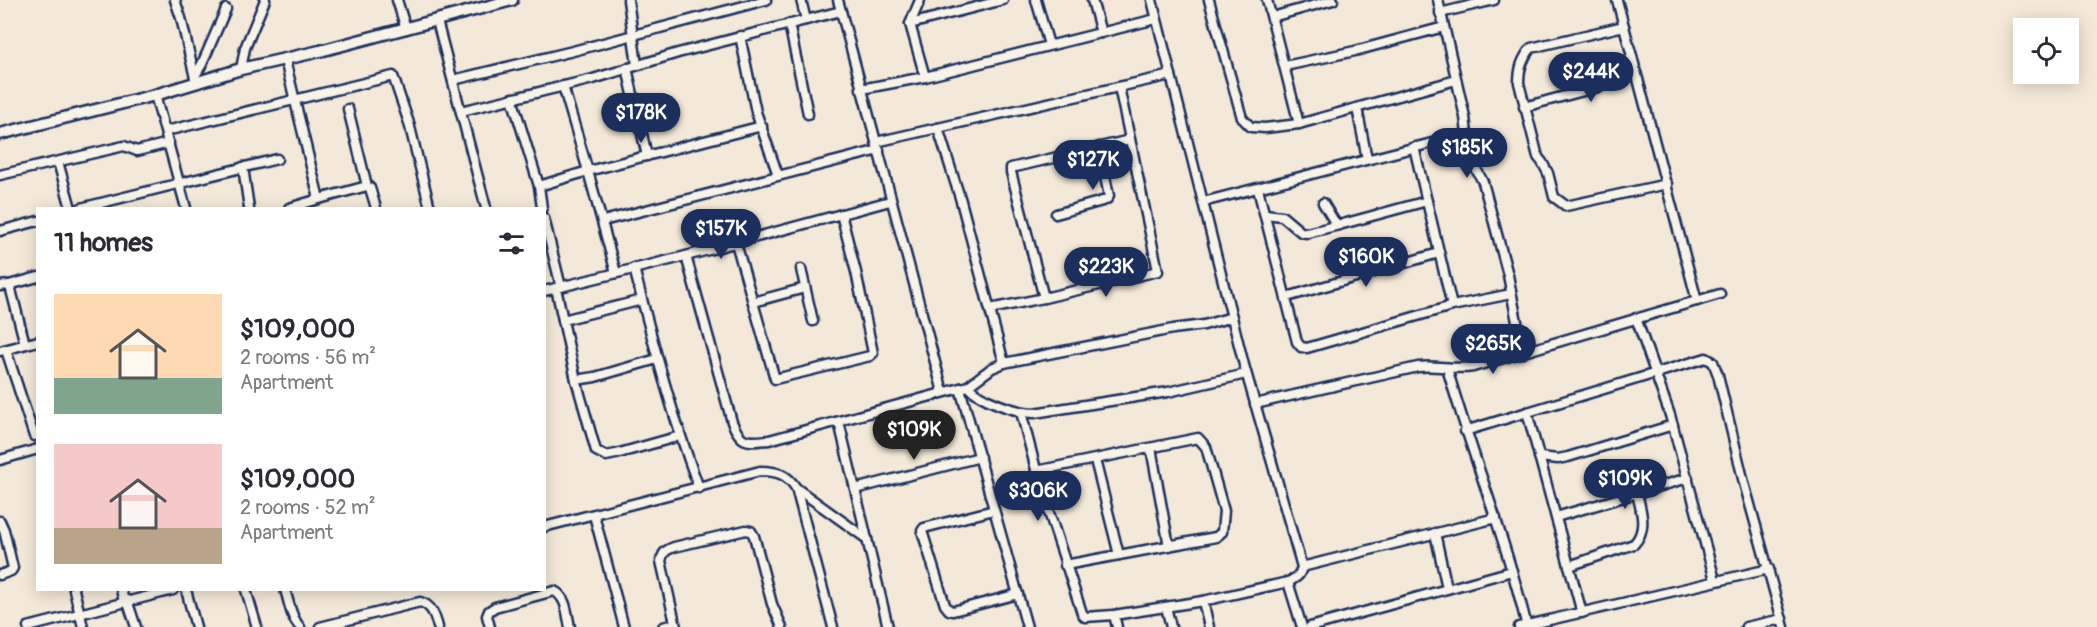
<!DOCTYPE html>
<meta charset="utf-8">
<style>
:root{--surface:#fff;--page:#f2f2f3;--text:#2b2b33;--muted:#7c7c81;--accent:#1b2f5e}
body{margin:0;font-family:Pangolin,sans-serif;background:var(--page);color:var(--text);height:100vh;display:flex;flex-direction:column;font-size:22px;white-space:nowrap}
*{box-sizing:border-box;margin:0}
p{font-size:20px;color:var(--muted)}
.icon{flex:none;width:33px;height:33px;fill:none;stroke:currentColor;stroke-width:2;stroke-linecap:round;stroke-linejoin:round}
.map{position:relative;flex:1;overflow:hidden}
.details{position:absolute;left:36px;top:207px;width:510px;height:384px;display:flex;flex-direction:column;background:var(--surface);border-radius:0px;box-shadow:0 3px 15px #0003}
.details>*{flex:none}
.buttons{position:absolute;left:2013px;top:18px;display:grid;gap:12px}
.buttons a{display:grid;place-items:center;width:66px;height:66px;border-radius:0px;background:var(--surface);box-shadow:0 3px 15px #0003;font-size:30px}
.price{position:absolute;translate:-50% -51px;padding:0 14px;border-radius:21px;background:var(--accent);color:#fff;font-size:20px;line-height:39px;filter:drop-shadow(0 2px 3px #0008)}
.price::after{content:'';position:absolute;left:50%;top:36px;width:18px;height:14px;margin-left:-9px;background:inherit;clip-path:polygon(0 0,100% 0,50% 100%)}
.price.selected{background:#222;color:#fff}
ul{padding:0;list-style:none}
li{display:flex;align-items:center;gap:18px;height:150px;padding:0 18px}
li span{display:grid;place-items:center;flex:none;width:168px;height:120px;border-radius:0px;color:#555}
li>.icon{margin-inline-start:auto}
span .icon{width:72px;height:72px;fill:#fffc;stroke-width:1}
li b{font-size:26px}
h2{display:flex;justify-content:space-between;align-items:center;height:72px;padding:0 18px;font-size:26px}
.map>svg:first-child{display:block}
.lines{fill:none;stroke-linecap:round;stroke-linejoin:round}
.minor-casing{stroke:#1b2f5e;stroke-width:13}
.tertiary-casing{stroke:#1b2f5e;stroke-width:15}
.minor{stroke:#f7f3e8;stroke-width:8}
.tertiary{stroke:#f7f3e8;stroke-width:10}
</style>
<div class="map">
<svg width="2097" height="627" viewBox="0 0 2097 627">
<rect width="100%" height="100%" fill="#f4e9d8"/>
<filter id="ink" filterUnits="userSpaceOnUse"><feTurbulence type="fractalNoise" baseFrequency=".0167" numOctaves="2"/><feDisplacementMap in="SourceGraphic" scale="12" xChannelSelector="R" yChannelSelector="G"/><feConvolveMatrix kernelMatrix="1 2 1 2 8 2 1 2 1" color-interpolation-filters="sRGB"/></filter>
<g filter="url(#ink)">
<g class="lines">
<g class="minor-casing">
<g id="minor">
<polyline points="175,0 181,18 196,82"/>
<polyline points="397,0 406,29"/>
<polyline points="628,0 637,65"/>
<polyline points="801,0 806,20"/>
<polyline points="838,0 943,392"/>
<polyline points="920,0 910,24 925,77"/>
<polyline points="1036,0 1049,45"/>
<polyline points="1092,0 1101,33"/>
<polyline points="1209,0 1242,118 1251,127 1265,128 1299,124 1456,80"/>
<polyline points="1267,0 1299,124"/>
<polyline points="1438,0 1465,117 1469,150 1476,169 1483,182 1508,275 1523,353"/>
<polyline points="1617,0 1697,301"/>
<polyline points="1440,13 1494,0"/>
<polyline points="1272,17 1333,0"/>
<polyline points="437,21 486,208"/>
<polyline points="789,24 808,114"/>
<polyline points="910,24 1003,0"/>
<path d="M1624,26L1531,48C1522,59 1519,69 1519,83L1538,157L1542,162L1548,173L1554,197L1566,206L1667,184"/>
<polyline points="740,36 756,112 778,175"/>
<polyline points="285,60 319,199 367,186 370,188 376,208"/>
<polyline points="1285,66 1355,51 1444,27"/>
<polyline points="627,68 647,156"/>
<polyline points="241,69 245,48 265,0"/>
<polyline points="195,76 202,64 226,9"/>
<polyline points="453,80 573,51 766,0"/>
<polyline points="563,86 588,171 762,126"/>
<polyline points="861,89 925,77 1156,19"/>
<polyline points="155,95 186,208"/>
<polyline points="512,98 539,186 588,171 616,273"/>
<polyline points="1524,107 1598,87 1612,79 1632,56"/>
<polyline points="1357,108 1367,159"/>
<polyline points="348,109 367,186"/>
<polyline points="461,111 593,79 678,53 841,11"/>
<polyline points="938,128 961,201 1004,363"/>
<polyline points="166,131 393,76 409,123 430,208"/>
<polyline points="876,142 1171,75"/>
<polyline points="1414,147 1452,306 1511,294"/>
<polyline points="58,162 71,208"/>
<polyline points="243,167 249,208"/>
<polyline points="0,175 124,146 137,151 169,143"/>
<polyline points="539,186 542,208"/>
<polyline points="1258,189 1297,342 1301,347 1307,348 1452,306"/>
<polyline points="1203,202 1467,134"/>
<polyline points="1323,203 1334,221 1339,225 1427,201"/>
<polyline points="81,208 277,159"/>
<polyline points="289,208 319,199"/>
<polyline points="1056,214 1106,200 1109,196 1099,147"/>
<polyline points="1265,214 1282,216 1301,232 1307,233 1339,225"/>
<polyline points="544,218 561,287"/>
<polyline points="603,221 879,150"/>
<polyline points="0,231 38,221"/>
<polyline points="736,243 775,379 870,356 873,353 856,272 841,214"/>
<path d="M686,256L732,422C741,444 747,442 769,440L968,386L992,368L1004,363L1173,329L1204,325L1232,317"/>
<path d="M634,268C653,343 672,416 699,488"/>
<polyline points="801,269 813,321"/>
<polyline points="9,285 38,277"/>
<polyline points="0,286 9,285 11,290 25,344"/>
<polyline points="556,288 576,380 596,451 606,456 616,454 680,436"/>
<polyline points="544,291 686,256 890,201"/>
<polyline points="1287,297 1439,253"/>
<polyline points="1044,298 1158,271 1119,87"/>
<polyline points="753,302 805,288"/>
<polyline points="990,309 1044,298 1011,172 1011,168 1130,140"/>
<polyline points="1636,318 1670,415 1715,580"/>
<polyline points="563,320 642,300"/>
<polyline points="6,350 34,436"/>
<polyline points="0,351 38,341"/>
<path d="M1447,368C1472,455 1506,539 1527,627"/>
<polyline points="576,380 595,377 657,359"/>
<path d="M968,386C980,400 1015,412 1034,413L1168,392L1246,374"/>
<polyline points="960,388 1027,627"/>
<path d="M1255,404L1418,367C1437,365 1455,370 1473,367L1720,294"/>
<path d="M1021,412L1040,485L1082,613L1085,617L1114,615L1203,601L1288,582C1296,578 1300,576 1302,567L1244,365L1152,0"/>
<polyline points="1527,412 1582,613"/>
<polyline points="839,422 888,627"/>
<polyline points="1465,431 1706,358 1713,362 1718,375 1744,483 1784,627"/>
<polyline points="1151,448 1169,546"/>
<polyline points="1539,457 1558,459 1568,457 1673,425"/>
<polyline points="0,460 38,449"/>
<polyline points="1095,460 1119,555"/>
<polyline points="1036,471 1198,438 1206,447 1224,511 1222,532 1216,537 1065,565"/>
<polyline points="796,488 867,539"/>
<polyline points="855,489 980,457"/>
<polyline points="994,510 924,528 922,531 945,605 949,610 953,611 1018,594"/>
<polyline points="594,515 624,627"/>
<polyline points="1556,517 1688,478"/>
<polyline points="0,521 4,530 13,568 11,571 0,575"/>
<path d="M544,527L760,471C777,471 787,474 796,488L833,627"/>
<polyline points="1435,533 1447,588"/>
<path d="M1569,566L1634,544C1648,529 1641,511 1637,493"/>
<polyline points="1302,567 1496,518"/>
<polyline points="1288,582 1302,627"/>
<polyline points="74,590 83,627"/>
<polyline points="121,590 124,601"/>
<polyline points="186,590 196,627"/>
<polyline points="246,590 257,627"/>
<path d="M285,590C289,601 291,619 300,627"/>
<polyline points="127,600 136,627"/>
<polyline points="1203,601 1209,627"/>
<polyline points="1166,607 1171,627"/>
<polyline points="1114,615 1117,627"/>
<polyline points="28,627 173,590"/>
<path d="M320,627L420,602C432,605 435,616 438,627"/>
<path d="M490,627L487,616L489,611L495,607L554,591C567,597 567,615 570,627"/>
<polyline points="663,627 675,624"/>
<path d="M676,627L661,561C663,552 666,550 674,547L746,530L751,531L754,536L772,604L782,627"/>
<polyline points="1310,627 1512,571"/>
<polyline points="1519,627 1769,569"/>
<polyline points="1746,627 1782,619"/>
</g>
</g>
<g class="tertiary-casing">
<polyline id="tertiary" points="0,134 155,95 241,69 320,51 512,0"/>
</g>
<use href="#minor" class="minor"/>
<use href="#tertiary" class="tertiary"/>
</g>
</g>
</svg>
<div class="buttons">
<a><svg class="icon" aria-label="locate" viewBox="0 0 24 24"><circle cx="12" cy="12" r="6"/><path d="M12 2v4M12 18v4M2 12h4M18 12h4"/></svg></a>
</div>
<b class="price" style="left:1591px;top:103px">$244K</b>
<b class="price" style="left:641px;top:144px">$178K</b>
<b class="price" style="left:1467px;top:179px">$185K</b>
<b class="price" style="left:1093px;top:191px">$127K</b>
<b class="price" style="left:721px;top:260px">$157K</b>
<b class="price" style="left:1366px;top:288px">$160K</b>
<b class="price" style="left:1106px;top:298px">$223K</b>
<b class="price" style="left:1493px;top:375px">$265K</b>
<b class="price selected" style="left:914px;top:461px">$109K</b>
<b class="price" style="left:1625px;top:510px">$109K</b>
<b class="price" style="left:1038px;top:522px">$306K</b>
<section class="details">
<h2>11 homes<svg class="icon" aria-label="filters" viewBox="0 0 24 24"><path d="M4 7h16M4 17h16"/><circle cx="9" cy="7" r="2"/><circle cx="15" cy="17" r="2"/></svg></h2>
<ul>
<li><span style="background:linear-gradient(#ffd9b3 70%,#7fa58c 0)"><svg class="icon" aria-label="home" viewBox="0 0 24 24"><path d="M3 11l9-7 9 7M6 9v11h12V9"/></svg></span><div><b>$109,000</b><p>2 rooms · 56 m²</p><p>Apartment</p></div></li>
<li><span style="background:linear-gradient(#f6c9c9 70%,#b9a48a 0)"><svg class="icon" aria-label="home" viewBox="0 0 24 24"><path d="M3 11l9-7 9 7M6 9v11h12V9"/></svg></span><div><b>$109,000</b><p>2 rooms · 52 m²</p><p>Apartment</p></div></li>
</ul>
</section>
</div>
